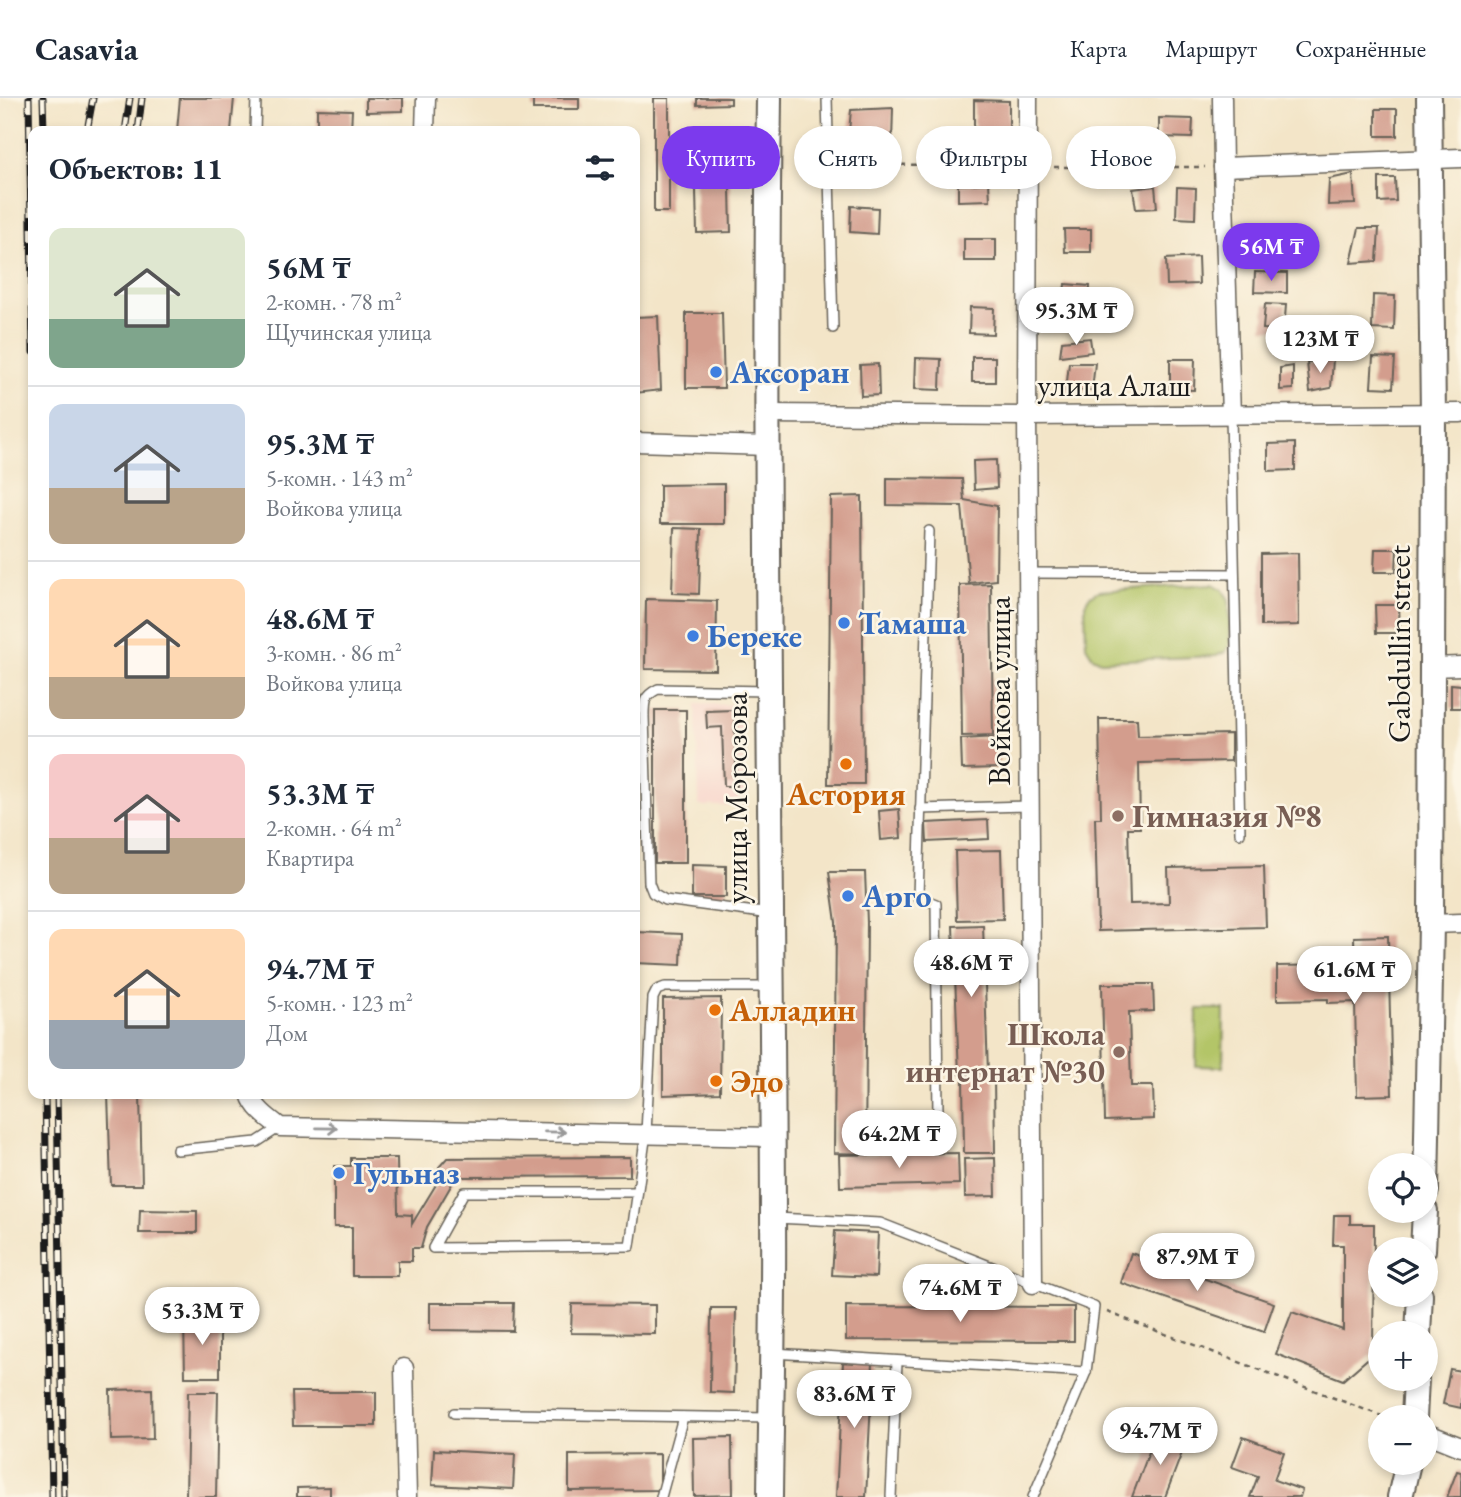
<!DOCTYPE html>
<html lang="ru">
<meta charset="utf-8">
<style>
:root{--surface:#fff;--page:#f2f2f3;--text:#1f2937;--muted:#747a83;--line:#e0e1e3;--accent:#7c3aed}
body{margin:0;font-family:"EB Garamond",serif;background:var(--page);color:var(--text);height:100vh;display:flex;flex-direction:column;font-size:26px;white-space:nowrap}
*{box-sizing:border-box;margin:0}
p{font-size:23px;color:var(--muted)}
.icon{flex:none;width:38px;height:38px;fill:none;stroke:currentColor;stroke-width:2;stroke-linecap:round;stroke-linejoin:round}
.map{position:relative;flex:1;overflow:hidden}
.side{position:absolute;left:28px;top:28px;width:612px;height:973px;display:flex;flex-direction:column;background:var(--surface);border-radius:14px;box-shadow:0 4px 10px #0003}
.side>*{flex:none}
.top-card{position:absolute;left:662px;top:28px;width:665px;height:63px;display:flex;gap:14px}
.controls{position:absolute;left:1368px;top:1055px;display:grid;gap:14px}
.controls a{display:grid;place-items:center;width:70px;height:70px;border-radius:50%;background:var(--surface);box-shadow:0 4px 10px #0003;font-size:35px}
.price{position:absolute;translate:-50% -60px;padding:0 16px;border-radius:24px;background:#fff;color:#222;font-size:23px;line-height:46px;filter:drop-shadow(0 2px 4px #0008)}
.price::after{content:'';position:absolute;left:50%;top:42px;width:21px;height:16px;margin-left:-10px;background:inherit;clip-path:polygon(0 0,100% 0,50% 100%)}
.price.on{background:var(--accent);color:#fff}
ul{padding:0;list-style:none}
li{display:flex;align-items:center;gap:21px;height:175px;padding:0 21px}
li+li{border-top:2px solid var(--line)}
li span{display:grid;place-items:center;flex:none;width:196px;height:140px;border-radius:14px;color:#555}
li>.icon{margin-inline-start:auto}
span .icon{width:84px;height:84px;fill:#fffc;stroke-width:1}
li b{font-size:30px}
h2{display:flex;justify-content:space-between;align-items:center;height:84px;padding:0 21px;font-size:30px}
.tag{padding:0 24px;border-radius:32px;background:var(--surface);box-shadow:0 4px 10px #0003;font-size:24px;line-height:63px}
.tag.on{background:var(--accent);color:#fff}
header{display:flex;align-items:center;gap:42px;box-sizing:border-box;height:98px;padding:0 35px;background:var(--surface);border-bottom:2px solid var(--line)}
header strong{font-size:33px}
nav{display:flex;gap:38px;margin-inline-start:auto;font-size:24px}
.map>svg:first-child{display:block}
.built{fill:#f7d1c8}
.green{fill:#b3c568;stroke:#687042;stroke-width:2}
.building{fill:#d39d8d}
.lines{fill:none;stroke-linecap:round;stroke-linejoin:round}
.lane-casing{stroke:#676258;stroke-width:12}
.street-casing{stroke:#676258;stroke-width:21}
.secondary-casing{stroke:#676258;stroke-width:28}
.path{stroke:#676258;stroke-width:2.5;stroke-dasharray:5 5;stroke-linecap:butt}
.lane{stroke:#fff;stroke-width:9}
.street{stroke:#fff;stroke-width:18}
.secondary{stroke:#fff;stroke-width:24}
.rail-casing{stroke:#1c1c1c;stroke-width:7}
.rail{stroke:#fcf5e5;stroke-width:4.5;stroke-dasharray:13;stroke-linecap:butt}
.oneway{stroke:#999}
.shop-dot{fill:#3f7fe0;stroke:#fcf5e5;stroke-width:2.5}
.food-dot{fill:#e8710a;stroke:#fcf5e5;stroke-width:2.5}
.education-dot{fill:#8d6e63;stroke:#fcf5e5;stroke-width:2.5}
.labels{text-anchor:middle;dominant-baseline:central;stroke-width:5;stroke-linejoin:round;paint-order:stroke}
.shop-label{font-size:32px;font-weight:bold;fill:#366cbe;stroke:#fcf5e5;text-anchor:start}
.street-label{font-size:32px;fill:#1c1c1c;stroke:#fcf5e5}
.food-label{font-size:32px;font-weight:bold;fill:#c56008;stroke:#fcf5e5;text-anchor:start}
.education-label{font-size:32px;font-weight:bold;fill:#785e54;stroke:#fcf5e5;text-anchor:start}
</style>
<header>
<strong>Casavia</strong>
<nav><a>Карта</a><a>Маршрут</a><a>Сохранённые</a></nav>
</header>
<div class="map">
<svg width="1461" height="1399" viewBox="0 0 1461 1399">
<rect width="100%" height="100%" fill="#fcf5e5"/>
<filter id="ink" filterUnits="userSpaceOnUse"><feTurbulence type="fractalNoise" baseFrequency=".0143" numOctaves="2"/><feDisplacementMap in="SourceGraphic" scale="14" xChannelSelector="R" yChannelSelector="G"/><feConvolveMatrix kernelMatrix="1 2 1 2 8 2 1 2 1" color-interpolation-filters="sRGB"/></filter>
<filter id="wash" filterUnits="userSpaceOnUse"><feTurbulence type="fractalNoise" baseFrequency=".00686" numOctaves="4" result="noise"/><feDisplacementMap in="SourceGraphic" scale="28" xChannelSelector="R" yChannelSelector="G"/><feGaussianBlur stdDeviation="1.57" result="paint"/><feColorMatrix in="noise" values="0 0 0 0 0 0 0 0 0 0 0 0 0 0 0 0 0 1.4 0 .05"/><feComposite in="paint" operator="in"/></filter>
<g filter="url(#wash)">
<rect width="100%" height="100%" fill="#f3e5c8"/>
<polygon class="built" points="696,606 740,607 746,708 699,708"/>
<g class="green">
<polygon points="1213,486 1222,491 1229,502 1230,547 1225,554 1216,558 1101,563 1093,559 1086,548 1085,506 1089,499 1098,493"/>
<polygon points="1197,911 1224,911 1223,969 1196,968"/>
</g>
<g id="blocks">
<g class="building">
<polygon points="180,0 234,0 231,33 177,33"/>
<polygon points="366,0 403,0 403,13 366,14"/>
<rect x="533" y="0" width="46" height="11"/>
<rect x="654" y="0" width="15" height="114"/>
<polygon points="697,0 731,0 731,6 697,7"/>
<polygon points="974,2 1009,3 1009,49 974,50"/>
<polygon points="893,10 892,45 848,45 851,12"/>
<polygon points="317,11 352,12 351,33 317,33"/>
<rect x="1376" y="11" width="21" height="27"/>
<polygon points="1159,20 1193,21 1192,40 1159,39"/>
<polygon points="729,47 731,134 697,135 695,48"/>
<polygon points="1353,76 1355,106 1328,107 1329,81"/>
<polygon points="1379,80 1395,80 1396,103 1379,104"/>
<polygon points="989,85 990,102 958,103 958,87"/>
<polygon points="1155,88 1157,110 1136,111 1133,91"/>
<polygon points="1177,89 1196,90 1195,121 1176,120"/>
<polygon points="851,108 878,110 877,136 850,134"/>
<polygon points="1359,130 1379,130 1377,163 1351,165"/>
<polygon points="1064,131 1091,131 1091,154 1065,154"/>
<rect x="964" y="141" width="32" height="22"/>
<polygon points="1198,159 1199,186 1167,187 1166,161"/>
<polygon points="1255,174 1287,175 1287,195 1254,194"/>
<polygon points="1065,186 1090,188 1088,215 1062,213"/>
<polygon points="1373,197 1395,198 1394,232 1372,231"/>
<polygon points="1265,206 1286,207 1284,232 1263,231"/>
<polygon points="970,209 994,210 993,236 969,235"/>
<polygon points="686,215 722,215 724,290 686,290"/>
<polygon points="658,218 661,292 635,295 635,219"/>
<polygon points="1090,240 1092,254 1060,258 1062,243"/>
<rect x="972" y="259" width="23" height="25"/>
<polygon points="1373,259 1395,260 1393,290 1371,289"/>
<polygon points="916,260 941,261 940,292 915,291"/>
<polygon points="1170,261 1195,261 1194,292 1170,291"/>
<polygon points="1333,261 1331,290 1310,294 1307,264"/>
<polygon points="1069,265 1095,265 1092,292 1066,293"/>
<polygon points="878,266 879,297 861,298 860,267"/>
<polygon points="1293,268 1293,291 1280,292 1280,270"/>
<polygon points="1295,345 1295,372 1268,373 1268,346"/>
<polygon points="996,362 997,390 974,392 973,363"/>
<polygon points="887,380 962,381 964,402 997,408 996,482 969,485 962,408 887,407"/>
<polygon points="724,386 724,426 660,426 660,387"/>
<polygon points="862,398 864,686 828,686 831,399"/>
<polygon points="674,430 701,431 699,496 672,495"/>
<polygon points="1375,451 1397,451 1396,474 1374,474"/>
<polygon points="1298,455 1299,527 1261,528 1261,456"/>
<polygon points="991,486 993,637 962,638 960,487"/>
<polygon points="646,501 717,503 716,572 645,571"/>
<polygon points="1375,507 1399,507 1400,535 1376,535"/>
<polygon points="1451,586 1461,587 1461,610 1451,610"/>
<rect x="655" y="612" width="31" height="153"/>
<polygon points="734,612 737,688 724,688 722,629 707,630 706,613"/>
<polygon points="1099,621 1137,621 1138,638 1231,636 1231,663 1139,665 1140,730 1128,730 1130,806 1169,805 1168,770 1264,768 1266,829 1098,833 1095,720 1101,720"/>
<polygon points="998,639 999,670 962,671 961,641"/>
<polygon points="899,711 901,740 881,742 879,713"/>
<polygon points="988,722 989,741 927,744 926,725"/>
<polygon points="1001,752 1003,821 957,822 955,753"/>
<polygon points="692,767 726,768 726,799 692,799"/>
<polygon points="829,774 865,774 867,825 865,1056 834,1055 836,824"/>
<polygon points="983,827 988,975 959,976 953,828"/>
<polygon points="635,834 682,836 681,867 635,865"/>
<polygon points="1388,838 1392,997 1357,998 1355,904 1328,905 1328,901 1277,902 1277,868 1335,867 1335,876 1355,876 1354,839"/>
<polygon points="1102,886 1153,886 1154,913 1129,914 1131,988 1153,988 1154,1021 1105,1023"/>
<polygon points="721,900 720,995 663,997 663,901"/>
<polygon points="963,980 994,980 995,1055 964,1055"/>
<polygon points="108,996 140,996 142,1087 111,1087"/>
<polygon points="958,1055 959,1086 840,1089 839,1057"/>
<polygon points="630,1059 630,1078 456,1079 427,1129 421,1150 412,1150 412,1163 398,1163 398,1178 352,1178 352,1129 334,1129 334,1068 351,1068 351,1060 397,1060 398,1116 412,1117 412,1126 440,1080 439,1069 447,1060"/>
<polygon points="995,1060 996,1098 965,1099 964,1061"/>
<polygon points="140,1112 197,1113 197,1135 139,1135"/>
<polygon points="1334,1117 1350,1117 1350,1126 1374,1126 1373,1256 1343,1282 1276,1256 1292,1214 1343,1232 1343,1147 1333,1147"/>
<polygon points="835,1133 878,1135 876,1179 832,1177"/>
<polygon points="1131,1155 1274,1205 1264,1234 1121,1185"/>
<polygon points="430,1205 514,1205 513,1233 430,1232"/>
<polygon points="572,1206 655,1207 655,1236 571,1235"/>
<polygon points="846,1208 1074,1209 1074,1243 846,1242"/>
<polygon points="711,1210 736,1210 734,1295 710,1294"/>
<polygon points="184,1219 220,1219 220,1279 185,1279"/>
<polygon points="843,1264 873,1265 866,1399 836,1399"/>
<polygon points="1450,1271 1461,1273 1461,1310 1443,1306"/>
<polygon points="152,1291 153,1341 111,1342 110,1292"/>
<polygon points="188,1294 218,1294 216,1399 186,1399"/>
<polygon points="292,1294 376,1294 376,1328 293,1328"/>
<polygon points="1157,1333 1186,1344 1165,1399 1132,1399"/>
<polygon points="732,1339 733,1397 694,1398 693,1340"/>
<polygon points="1243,1339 1284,1354 1274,1382 1302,1392 1300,1399 1250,1399 1258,1378 1232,1369"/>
<polygon points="434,1352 515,1356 513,1391 432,1387"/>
<polygon points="660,1356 660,1392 569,1393 569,1357"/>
<polygon points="1457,1373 1461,1374 1461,1399 1447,1399"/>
<polygon points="330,1389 330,1399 297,1399 297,1390"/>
</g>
</g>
</g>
<g filter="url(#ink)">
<use href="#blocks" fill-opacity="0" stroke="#676258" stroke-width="2"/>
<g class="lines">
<g class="lane-casing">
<g id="lane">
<polyline points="827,0 833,230"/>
<polyline points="255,33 256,0"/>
<polyline points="1231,317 1240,735"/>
<polyline points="929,433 918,799 936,806 938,1019"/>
<polyline points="1028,475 1234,476"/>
<path d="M767,593L658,591C644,598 644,603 644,618L649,785L653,795L665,802L770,816"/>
<polyline points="920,711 1030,708"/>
<polyline points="177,1052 257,1044 280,1029"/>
<polyline points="637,1094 464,1094 433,1150 630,1148 646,1035 653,900 657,892 665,889 771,889"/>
<polyline points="775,1120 880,1125 1094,1209 1086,1274 1033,1399"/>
<polyline points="773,1255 1086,1274"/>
<polyline points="454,1315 769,1320"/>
<polyline points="661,1399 683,1319"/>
<polyline points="891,1399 897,1264"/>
</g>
</g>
<g class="street-casing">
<g id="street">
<polyline points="1028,0 1027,318 1033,1186"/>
<polyline points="1222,0 1223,69 1231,317"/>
<polyline points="425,33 426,0"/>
<polyline points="1223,69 1461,60"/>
<polyline points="768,316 1027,318 1461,315"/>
<polyline points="635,344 768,348"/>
<polyline points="1432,569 1461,568"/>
<polyline points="1431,826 1461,825"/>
<path d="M250,996C254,1010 268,1020 280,1029L772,1039"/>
<polyline points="404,1270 407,1399"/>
<polyline points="1426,1335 1461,1349"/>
</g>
</g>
<g class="secondary-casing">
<g id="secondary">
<path d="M769,0C764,373 772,745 773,1118C774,1211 771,1305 770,1399"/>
<polyline points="1426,1092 1431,826 1433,315 1429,0"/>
<polyline points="1423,1152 1425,1113"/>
<polyline points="1418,1236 1420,1197"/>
<polyline points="1414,1320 1416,1281"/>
<polyline points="1400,1399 1408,1365"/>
</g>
</g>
<g class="path">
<polyline points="841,66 1013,68"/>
<polyline points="1044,69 1205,69"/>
<polyline points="1107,1214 1387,1320"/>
</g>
<use href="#lane" class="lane"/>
<use href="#street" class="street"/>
<use href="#secondary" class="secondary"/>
<g class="rail-casing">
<g id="rail">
<polyline points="29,0 33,254"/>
<polyline points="43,0 44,33"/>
<polyline points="87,33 93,0"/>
<polyline points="125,33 130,0"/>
<polyline points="138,33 142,0"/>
<polyline points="45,996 52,1399"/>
<polyline points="57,996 64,1399"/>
</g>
</g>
<use href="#rail" class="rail"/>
</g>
<defs><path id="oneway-shaft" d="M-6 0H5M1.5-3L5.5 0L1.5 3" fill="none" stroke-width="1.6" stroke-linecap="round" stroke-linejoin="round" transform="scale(1.75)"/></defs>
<g class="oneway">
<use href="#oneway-shaft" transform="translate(327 1030) rotate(1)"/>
<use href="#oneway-shaft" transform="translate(555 1034) rotate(1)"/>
</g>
</g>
<g class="shop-dot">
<circle cx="716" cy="274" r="7"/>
<circle cx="844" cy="525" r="7"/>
<circle cx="693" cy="538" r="7"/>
<circle cx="848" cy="798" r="7"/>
<circle cx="339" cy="1075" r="7"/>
</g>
<g class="food-dot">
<circle cx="846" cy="666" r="7"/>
<circle cx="715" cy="912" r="7"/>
<circle cx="716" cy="983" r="7"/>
</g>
<g class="education-dot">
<circle cx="1118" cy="718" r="7"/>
<circle cx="1119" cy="954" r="7"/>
</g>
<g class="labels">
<g class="shop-label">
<text x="730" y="274">Аксоран</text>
<text x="858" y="525">Тамаша</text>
<text x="707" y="538">Береке</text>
<text x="862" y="798">Арго</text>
<text x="353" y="1075">Гульназ</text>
</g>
<g class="street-label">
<text x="1114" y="287">улица Алаш</text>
<text transform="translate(1399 546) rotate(-90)">Gabdullin street</text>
<text transform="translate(999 593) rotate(-90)">Войкова улица</text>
<text transform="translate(736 700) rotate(-90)">улица Морозова</text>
</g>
<g class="food-label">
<text x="846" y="696" text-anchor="middle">Астория</text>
<text x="729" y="912">Алладин</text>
<text x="730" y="983">Эдо</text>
</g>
<g class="education-label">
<text x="1132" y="718">Гимназия №8</text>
<text x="1105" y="936" text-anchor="end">Школа<tspan x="1105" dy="37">интернат №30</tspan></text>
</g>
</g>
</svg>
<div class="controls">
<a><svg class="icon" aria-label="locate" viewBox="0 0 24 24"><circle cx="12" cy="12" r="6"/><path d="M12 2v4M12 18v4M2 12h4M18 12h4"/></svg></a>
<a><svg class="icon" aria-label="layers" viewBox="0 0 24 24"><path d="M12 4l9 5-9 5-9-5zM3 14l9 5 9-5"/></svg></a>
<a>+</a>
<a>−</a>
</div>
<b class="price on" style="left:1271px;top:185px">56M ₸</b>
<b class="price" style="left:1076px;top:249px">95.3M ₸</b>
<b class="price" style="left:1320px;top:277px">123M ₸</b>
<b class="price" style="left:971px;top:901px">48.6M ₸</b>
<b class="price" style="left:1354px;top:908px">61.6M ₸</b>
<b class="price" style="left:899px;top:1072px">64.2M ₸</b>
<b class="price" style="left:1197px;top:1195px">87.9M ₸</b>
<b class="price" style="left:960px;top:1226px">74.6M ₸</b>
<b class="price" style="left:202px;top:1249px">53.3M ₸</b>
<b class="price" style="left:854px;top:1332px">83.6M ₸</b>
<b class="price" style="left:1160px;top:1369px">94.7M ₸</b>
<div class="top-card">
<a class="tag on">Купить</a>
<a class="tag">Снять</a>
<a class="tag">Фильтры</a>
<a class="tag">Новое</a>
</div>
<section class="side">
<h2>Объектов: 11<svg class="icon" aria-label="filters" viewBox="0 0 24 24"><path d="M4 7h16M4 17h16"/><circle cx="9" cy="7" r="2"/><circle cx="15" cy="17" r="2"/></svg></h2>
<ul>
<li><span style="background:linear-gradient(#dfe7d0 65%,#7fa58c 0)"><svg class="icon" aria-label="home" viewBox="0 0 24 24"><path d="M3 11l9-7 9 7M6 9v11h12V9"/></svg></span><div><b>56M ₸</b><p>2-комн. · 78 m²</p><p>Щучинская улица</p></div></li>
<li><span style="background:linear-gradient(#c9d6e8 60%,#b9a48a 0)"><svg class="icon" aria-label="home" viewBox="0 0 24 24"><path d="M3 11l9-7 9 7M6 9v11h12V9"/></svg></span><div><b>95.3M ₸</b><p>5-комн. · 143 m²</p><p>Войкова улица</p></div></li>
<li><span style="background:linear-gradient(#ffd9b3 70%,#b9a48a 0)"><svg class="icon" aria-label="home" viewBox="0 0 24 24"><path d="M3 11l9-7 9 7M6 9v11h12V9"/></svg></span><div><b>48.6M ₸</b><p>3-комн. · 86 m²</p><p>Войкова улица</p></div></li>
<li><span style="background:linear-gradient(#f6c9c9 60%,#b9a48a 0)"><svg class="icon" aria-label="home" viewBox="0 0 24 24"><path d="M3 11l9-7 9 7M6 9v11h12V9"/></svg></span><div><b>53.3M ₸</b><p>2-комн. · 64 m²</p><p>Квартира</p></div></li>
<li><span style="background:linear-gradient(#ffd9b3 65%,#9aa5b1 0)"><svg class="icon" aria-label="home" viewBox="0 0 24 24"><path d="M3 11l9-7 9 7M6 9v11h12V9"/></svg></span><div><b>94.7M ₸</b><p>5-комн. · 123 m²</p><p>Дом</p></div></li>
</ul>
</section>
</div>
